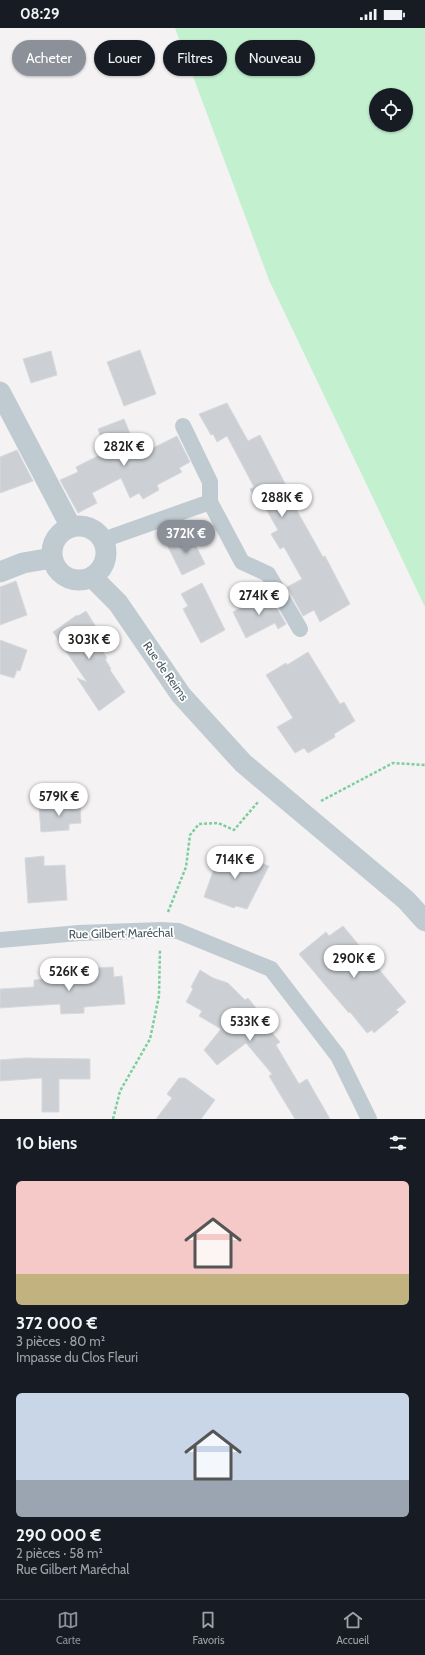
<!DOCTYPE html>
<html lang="fr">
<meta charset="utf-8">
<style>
:root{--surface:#171b24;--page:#242831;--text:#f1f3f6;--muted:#9ea1a6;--line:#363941;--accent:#8c9099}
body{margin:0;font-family:Cabin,sans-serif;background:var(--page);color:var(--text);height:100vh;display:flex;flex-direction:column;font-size:15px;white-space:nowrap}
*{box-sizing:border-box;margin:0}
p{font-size:13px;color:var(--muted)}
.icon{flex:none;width:22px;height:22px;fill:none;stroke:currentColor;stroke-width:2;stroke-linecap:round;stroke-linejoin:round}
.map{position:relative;height:1091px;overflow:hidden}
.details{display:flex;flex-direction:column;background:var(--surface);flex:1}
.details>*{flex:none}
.guide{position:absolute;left:12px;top:12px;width:401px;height:36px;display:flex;gap:8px}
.buttons{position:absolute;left:369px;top:60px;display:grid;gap:8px}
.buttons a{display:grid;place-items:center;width:44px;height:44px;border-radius:50%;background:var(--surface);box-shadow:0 1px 3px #0004;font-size:20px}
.price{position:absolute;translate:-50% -34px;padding:0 9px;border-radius:14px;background:#fff;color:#222;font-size:13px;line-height:26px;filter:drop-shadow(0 1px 2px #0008)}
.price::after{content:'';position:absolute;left:50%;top:24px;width:12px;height:9px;margin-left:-6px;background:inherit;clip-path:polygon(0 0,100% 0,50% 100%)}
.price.on{background:var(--accent);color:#fff}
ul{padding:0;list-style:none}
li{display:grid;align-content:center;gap:8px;height:212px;padding:0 16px}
li span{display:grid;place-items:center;height:124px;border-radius:6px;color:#555}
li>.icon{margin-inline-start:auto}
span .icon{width:72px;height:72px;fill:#fffc;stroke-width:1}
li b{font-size:17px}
h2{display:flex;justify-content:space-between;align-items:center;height:48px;padding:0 16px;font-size:17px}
.chip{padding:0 14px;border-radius:18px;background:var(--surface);box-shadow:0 1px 3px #0004;font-size:14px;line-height:36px}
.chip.on{background:var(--accent);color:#fff}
.status{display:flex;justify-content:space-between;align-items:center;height:28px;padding:0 20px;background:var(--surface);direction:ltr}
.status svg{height:11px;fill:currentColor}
.dock{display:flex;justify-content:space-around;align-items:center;height:56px;border-top:1px solid var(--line);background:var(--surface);font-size:11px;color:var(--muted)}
.dock a{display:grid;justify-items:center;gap:2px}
.dock .on{color:var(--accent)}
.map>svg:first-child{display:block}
.green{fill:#c3f0cf;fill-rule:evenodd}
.building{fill:#ccd0d4;stroke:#d6d9dd}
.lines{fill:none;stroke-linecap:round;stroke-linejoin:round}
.path{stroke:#7acf9c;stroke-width:2.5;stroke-dasharray:3 2;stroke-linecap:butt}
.minor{stroke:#c0cbd1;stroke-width:16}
.tertiary{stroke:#c0cbd1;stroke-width:21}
.labels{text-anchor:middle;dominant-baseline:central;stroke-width:3.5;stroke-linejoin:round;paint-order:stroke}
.street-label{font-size:12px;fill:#4a5860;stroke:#fff}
</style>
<div class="status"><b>08:29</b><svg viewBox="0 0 49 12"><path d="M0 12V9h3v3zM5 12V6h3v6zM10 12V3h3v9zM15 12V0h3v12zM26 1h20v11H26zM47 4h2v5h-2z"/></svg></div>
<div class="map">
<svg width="425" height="1091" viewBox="0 0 425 1091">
<rect width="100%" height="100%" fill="#f4f2f3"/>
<path class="green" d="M175,0H425V579L269,252ZM376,67H406V97H376Z"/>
<g class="building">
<polygon points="140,322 156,366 124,378 107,334"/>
<polygon points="51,323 57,347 31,355 23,331"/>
<polygon points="227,375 248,413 260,407 293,471 291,472 323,529 325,528 350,576 320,594 314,582 303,588 287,559 302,551 284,519 280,521 271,506 278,502 262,474 257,476 250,461 254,459 227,408 217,414 213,406 211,407 199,386"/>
<polygon points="124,391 139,427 177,408 190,434 179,440 182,444 157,457 159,462 143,471 139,465 130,470 121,450 92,465 97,475 78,485 60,452 78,444 76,439 106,424 98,401"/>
<polygon points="17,422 33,453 0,465 0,429"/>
<polygon points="189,504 205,536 182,547 166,515"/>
<polygon points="16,553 27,587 0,597 0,559"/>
<polygon points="202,555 225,602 201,615 183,581 188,578 181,566"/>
<polygon points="268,565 286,596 278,601 275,595 246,610 233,584"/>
<polygon points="86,583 96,599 89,603 107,630 105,631 111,641 110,642 125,664 99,683 77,650 87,654 53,604 77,587 78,588"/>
<polygon points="0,612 27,622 20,643 17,642 14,650 0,646"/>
<polygon points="308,624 340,676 344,674 355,693 334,706 335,709 308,725 304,720 295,725 277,699 293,690 266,647 286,635 287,637"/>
<polygon points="80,775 81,795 69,796 69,802 41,804 39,779"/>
<polygon points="221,821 269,838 247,881 236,878 234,880 204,869"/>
<polygon points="44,828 44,838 65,837 67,872 28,875 25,830"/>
<polygon points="343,898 406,974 396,982 399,984 374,1005 372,1002 367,1005 350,984 349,985 325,957 299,926 326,904 329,908"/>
<polygon points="113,939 114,949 122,948 125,976 84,979 84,985 61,986 60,976 0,980 0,961 34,959 34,952 48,951 48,948 81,946 81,941"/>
<polygon points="200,942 213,950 228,955 245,972 248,970 260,985 257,987 280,1014 276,1017 299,1056 307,1051 330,1091 295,1091 269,1048 272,1046 246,1015 217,1037 204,1022 221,1001 199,988 202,983 186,974 193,961 191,959"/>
<polygon points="24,1030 90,1031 90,1051 59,1051 59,1084 42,1084 42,1050 0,1053 0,1032"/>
<polygon points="179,1050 185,1050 215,1072 201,1091 156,1091 172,1070 167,1066"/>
</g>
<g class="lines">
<g class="path">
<polyline points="321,773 393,735 425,737"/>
<polyline points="168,884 186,839 190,807 199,796 218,795 234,802 258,774"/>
<polyline points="113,1091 120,1063 150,1011 159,968 160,921"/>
</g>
<g class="minor">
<polyline points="183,398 210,454 210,474"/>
<polyline points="103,512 210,474 242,534 268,546 300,601"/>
<polyline points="0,912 79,905 161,902 178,903 271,941 338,1028 369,1091"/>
</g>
<g class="tertiary">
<polyline points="0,364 71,499"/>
<circle cx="79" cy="525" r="27"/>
<polyline points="0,544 23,535 52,530"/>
<polyline points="92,549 118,575 181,667 243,735 406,872 425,893"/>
</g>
</g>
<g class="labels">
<g class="street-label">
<text transform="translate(166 643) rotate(55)">Rue de Reims</text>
<text transform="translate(121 905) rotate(-1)">Rue Gilbert Maréchal</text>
</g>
</g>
</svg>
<div class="buttons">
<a><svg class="icon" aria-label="locate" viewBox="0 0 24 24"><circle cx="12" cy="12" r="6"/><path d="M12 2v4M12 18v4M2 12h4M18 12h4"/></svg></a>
</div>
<b class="price" style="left:124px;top:439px">282K €</b>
<b class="price" style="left:282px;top:490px">288K €</b>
<b class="price on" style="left:186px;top:526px">372K €</b>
<b class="price" style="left:259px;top:588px">274K €</b>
<b class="price" style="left:89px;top:632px">303K €</b>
<b class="price" style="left:59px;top:789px">579K €</b>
<b class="price" style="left:235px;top:852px">714K €</b>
<b class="price" style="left:354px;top:951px">290K €</b>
<b class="price" style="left:69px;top:964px">526K €</b>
<b class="price" style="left:250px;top:1014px">533K €</b>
<div class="guide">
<a class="chip on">Acheter</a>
<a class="chip">Louer</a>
<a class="chip">Filtres</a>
<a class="chip">Nouveau</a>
</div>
</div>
<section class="details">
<h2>10 biens<svg class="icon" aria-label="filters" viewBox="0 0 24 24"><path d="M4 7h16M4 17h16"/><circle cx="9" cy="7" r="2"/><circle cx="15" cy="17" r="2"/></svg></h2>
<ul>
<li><span style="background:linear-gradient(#f6c9c9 75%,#c2b280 0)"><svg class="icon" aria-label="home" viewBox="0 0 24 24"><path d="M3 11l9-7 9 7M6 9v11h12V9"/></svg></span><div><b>372 000 €</b><p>3 pièces · 80 m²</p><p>Impasse du Clos Fleuri</p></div></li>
<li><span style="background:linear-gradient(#c9d6e8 70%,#9aa5b1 0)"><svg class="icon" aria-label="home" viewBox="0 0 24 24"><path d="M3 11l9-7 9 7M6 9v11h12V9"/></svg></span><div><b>290 000 €</b><p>2 pièces · 58 m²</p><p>Rue Gilbert Maréchal</p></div></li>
</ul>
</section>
<nav class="dock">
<a class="on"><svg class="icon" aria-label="map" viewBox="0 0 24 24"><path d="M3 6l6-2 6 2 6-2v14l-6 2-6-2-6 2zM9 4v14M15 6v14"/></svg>Carte</a>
<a><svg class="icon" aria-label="saved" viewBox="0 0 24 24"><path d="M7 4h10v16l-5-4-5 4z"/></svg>Favoris</a>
<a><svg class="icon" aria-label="home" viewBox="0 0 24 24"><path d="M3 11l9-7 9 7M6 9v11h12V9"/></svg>Accueil</a>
</nav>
